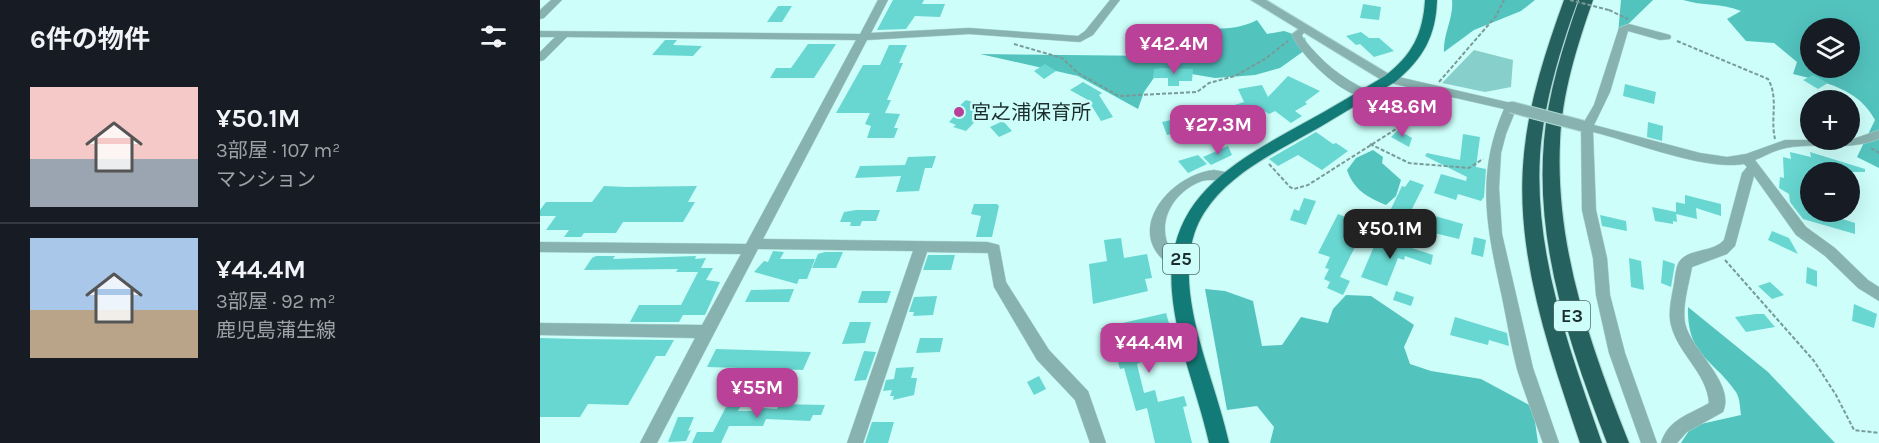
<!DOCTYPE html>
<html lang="ja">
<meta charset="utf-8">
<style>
:root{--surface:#171b24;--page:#20242c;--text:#f1f3f6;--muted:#9ea1a6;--line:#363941;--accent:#b94197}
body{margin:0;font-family:Karla,"Noto Sans JP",sans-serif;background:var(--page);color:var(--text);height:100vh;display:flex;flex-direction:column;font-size:22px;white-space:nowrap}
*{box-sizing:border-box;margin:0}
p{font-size:20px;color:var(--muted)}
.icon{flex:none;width:33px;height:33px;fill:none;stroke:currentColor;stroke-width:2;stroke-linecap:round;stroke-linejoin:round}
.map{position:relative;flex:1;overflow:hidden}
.panel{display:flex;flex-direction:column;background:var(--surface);width:540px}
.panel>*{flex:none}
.buttons{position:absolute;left:1260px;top:18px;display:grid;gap:12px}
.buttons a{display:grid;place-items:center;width:60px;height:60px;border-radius:50%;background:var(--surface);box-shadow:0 6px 24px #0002;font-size:30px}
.price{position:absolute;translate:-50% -51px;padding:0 14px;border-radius:12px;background:var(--accent);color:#fff;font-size:20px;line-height:39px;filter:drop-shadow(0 2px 3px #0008)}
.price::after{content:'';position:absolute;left:50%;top:36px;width:18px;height:14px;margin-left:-9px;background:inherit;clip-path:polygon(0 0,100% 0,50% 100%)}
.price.selected{background:#222;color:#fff}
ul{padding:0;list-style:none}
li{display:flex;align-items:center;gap:18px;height:150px;padding:0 30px}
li+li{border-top:2px solid var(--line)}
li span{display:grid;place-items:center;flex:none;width:168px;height:120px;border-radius:0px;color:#555}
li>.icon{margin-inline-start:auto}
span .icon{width:72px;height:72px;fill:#fffc;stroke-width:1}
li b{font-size:26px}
h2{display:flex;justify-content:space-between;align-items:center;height:72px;padding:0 30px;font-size:26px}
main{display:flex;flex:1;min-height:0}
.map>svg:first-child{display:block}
.green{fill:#87cfca}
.forest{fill:#53c3be;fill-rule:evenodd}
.building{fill:#68d7d1}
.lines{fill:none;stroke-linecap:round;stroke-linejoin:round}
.minor-casing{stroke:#add9d5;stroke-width:1}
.tertiary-casing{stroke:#add9d5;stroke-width:2}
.primary-casing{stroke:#add9d5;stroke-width:2}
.motorway-casing{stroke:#add9d5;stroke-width:2}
.path{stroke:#789b98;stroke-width:2;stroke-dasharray:4 2;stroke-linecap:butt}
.minor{fill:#88b2af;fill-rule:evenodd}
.tertiary{fill:#88b2af;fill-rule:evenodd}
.primary{fill:#137b77;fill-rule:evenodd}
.motorway{fill:#25615e;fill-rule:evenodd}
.minor-bridge-casing{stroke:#add9d5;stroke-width:13;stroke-linecap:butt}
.path-bridge{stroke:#789b98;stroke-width:2;stroke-dasharray:4 2;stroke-linecap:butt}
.minor-bridge{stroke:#88b2af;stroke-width:11}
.poi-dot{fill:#b94197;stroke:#cdfefa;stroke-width:2}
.labels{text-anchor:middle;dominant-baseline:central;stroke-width:5;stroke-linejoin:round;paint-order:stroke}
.shield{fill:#cdfefa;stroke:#506c6a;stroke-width:1.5}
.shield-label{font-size:18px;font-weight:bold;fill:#1b2e2d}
.poi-label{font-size:20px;fill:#1b2e2d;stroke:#cdfefa;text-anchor:start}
</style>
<main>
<section class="panel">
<h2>6件の物件<svg class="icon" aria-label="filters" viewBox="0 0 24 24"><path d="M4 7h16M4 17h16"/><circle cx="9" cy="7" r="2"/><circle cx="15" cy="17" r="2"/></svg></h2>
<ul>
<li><span style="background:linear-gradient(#f6c9c9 60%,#9aa5b1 0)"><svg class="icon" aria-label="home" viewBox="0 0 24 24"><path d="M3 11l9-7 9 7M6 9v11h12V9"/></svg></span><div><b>¥50.1M</b><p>3部屋 · 107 m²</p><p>マンション</p></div></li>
<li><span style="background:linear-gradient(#a9c7e8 60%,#b9a48a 0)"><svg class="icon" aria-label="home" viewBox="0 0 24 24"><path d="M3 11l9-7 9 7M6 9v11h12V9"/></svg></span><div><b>¥44.4M</b><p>3部屋 · 92 m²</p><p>鹿児島蒲生線</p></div></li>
</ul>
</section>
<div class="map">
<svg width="1339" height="443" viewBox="0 0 1339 443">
<rect width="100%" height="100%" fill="#cdfefa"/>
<polygon class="green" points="934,50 973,60 971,87 945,92 902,83"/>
<g class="forest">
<path d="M912,0H995L981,11L934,30L904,52C903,34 914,17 912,0Z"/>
<polygon points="1081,0 1113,0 1078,34"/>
<path d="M1143,0H1339V168L1317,157L1335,120C1319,89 1285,82 1253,74L1257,62L1234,43L1206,41L1187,19L1201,11C1182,3 1162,6 1143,0ZM1270,28H1310V68H1270Z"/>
<path d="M717,20L727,34L744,31L765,38L768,48L740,68L715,75L675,78L640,72H618L604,92L598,109L538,76L440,54L620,56L616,39L624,29C656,24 687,36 717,20Z"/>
<path d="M833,150L843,157L842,163L861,180L856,196L846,205C827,197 814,190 807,170L816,158Z"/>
<polygon points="665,289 685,291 713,301 722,346 742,345 761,317 788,323 793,309 806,295 831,296 874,325 864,347 870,364 891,371 941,379 993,407 998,443 730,443 734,427 717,406 687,410"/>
<path d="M1148,307L1228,372L1295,443H1141L1152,426L1201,415C1200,408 1200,398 1196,392C1173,358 1147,357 1148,307Z"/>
</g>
<g class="building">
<polygon points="353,0 384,0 382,4 405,4 400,17 375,16 366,29 337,30"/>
<polygon points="823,4 841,7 839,20 820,18"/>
<polygon points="238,6 252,6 242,22 227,22"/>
<polygon points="821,32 829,38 839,38 854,51 834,57 820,44 816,45 806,36"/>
<polygon points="125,40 137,40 133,45 162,46 153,56 112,55"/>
<polygon points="268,44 296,44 274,78 230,78 236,68 251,68"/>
<polygon points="349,45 367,45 359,63 363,63 347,100 351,100 345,113 360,114 354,128 358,128 354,138 327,138 331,126 325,124 330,113 296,113 323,65 340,65"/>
<polygon points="505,64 516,71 504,79 494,71"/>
<polygon points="621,68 653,69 652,81 639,81 639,86 628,86 628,78 613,78 614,69"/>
<polygon points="1273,75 1288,83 1278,89 1263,80"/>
<polygon points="748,76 780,91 765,102 767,104 755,111 762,116 751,123 735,111 729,114 720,108 698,115 700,117 658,127 661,133 648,136 646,131 627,135 622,122 659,114 660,116 704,102 698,89 722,85 728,97"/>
<polygon points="543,82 562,93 559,95 573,117 561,121 548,100 530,90"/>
<polygon points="1085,84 1116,92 1114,104 1083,96"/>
<polygon points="426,100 449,107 426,131 413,127 416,125 409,122 421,109 417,108"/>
<polygon points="463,121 472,131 459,137 450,127"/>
<polygon points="1108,122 1123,126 1122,141 1107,137"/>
<polygon points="858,130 872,138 869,147 851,137"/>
<polygon points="776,132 793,144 796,143 808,151 782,170 758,155 738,166 729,159"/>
<polygon points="923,134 940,137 936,167 946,169 944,197 941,201 918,194 916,200 894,193 901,174 926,181 927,177 885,156 887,153 920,160"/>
<polygon points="688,146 692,155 671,165 663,157"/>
<polygon points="1250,152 1271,157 1270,152 1325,169 1325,172 1270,172 1270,212 1280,212 1315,223 1315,234 1263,219 1250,202 1249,194 1239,188 1240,177 1244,178 1243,157 1251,159"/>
<polygon points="658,155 667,164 648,173 638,161"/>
<polygon points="396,156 392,168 385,168 379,191 356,192 361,176 315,178 320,166 365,165 368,157"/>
<polygon points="870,180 884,185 866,221 848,215 862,186 865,187"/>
<polygon points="64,186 86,187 157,186 148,202 155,202 143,222 83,222 76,233 44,233 41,237 24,237 29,230 6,230 16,216 0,216 0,210 6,202 52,202"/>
<polygon points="1145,195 1181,204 1181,216 1156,208 1157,219 1136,214 1136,202 1145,204"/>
<polygon points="764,198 776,201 766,225 750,220 754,209 759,211"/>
<polygon points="434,204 457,204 459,206 452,237 436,237 441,216 431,214"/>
<polygon points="1112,207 1136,212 1137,222 1133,221 1133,224 1115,221"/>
<polygon points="316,210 340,210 336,221 322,221 320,226 310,226 311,222 300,222 304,212"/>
<polygon points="798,214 826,225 800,277 810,281 803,295 787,288 790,282 784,279 789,269 785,268 790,257 778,253"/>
<polygon points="1060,215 1086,221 1087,231 1062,226"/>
<polygon points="895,216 923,224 919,239 890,232"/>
<polygon points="1232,231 1249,238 1258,254 1228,240"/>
<polygon points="838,237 893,255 891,265 865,256 864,260 858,258 847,286 821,277"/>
<polygon points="934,237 946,240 943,257 931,254"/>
<polygon points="581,238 584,258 607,254 612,278 605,279 608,291 553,304 549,264 567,261 564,240"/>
<polygon points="233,251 244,252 240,259 275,259 267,279 259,279 257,284 214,272 224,261 228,262"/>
<polygon points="285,252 303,252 296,268 272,268 278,254"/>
<polygon points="388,255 415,255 411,270 383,270"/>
<polygon points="56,256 75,256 73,259 156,256 155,259 166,258 161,268 173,268 166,280 180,282 165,315 143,315 139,322 90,322 99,305 141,305 158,272 136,272 138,269 44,270 52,258"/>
<polygon points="1089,258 1101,261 1104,290 1091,287"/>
<polygon points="1123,260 1135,264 1131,287 1121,283"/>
<polygon points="1267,267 1277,271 1277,287 1266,283"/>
<polygon points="1230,282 1244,295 1232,299 1218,286"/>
<polygon points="254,289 249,302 205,302 211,290"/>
<polygon points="322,291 351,291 347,303 318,303"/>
<polygon points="856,291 874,297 871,306 853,300"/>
<polygon points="397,296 393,315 373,316 374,312 369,312 374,297"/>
<polygon points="1314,304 1337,314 1334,328 1312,321"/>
<polygon points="626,313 630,327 624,328 633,353 621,357 620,354 600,360 601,362 597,364 604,393 615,390 618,402 644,396 647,406 643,407 652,443 615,443 607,408 596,411 584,368 580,369 571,340 566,341 561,328"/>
<polygon points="1216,314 1224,314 1235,327 1206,332 1195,317"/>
<polygon points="915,317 967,333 969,346 949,340 948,345 910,335"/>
<polygon points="310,322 331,322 325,343 302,344"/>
<polygon points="0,338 38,339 134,340 125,356 116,356 88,405 48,404 40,417 0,417"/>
<polygon points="380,338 403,338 400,352 376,353"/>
<polygon points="176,349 271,352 263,370 167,367"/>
<polygon points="324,351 336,352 326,380 314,381"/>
<polygon points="374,367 371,378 377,378 374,395 353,400 354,396 350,396 352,390 343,391 346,380 354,379 356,368"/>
<polygon points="499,376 506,389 494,395 487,382"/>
<polygon points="239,404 285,405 281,415 273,415 270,421 226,419 223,426 189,426 181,443 152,443 157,432 173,432 186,407 200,407 198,411 220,411 221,408 237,409"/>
<polygon points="138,417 154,417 148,431 151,430 146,441 128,442"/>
<polygon points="332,422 354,422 348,443 325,443"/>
</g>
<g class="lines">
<g class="minor-casing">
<g id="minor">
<polygon points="11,0 22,0 4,18 0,19 0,10"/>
<polygon points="338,0 348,0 331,33 429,28 538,36 545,31 570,0 580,0 553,35 540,42 429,34 327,40 223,239 447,242 459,245 466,282 509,350 548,391 566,443 550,443 535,400 497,360 454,287 448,253 387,252 323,443 307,443 373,251 218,249 117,443 100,443 155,338 0,335 0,323 162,325 201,254 0,252 0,242 206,244 316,40 27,37 4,60 0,61 0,52 15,37 0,37 0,31 320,34"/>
<path d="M765,24L770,27L762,35L763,38C782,62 801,78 829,91V97C807,101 758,54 752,34Z"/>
<path d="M1089,24L1130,35L1131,37L1130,39L1120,40L1088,31L1070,92L1054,125L1160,153L1187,157L1206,154L1245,140H1310L1339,130V139C1305,152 1279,142 1246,148C1235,150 1225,156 1215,160L1266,227L1295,248L1328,280L1339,287V301L1318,288L1285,256L1256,235L1214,176L1195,246L1187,254L1152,267C1149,284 1142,306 1145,323C1151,351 1196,383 1183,412L1147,432L1137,443H1121C1128,419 1149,415 1169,403C1167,373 1138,354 1131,325C1128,314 1131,300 1133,289C1135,281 1135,269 1139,262C1148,248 1173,253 1184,240L1202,173L1207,167L1204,164C1165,171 1094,142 1053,132L1056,210L1067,258L1070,295L1085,353L1117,443H1101L1069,353L1056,295L1053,258L1042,210L1041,129L1037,126L1044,122L1054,105L1079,28Z"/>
<path d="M850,75L971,103L977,107L966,134L961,153L959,188L962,234L993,368L1019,443H1003C994,418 985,394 977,369C971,346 967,321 962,297C947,229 935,176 964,109L846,82V76Z"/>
<path d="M674,170L692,173L693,176C687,184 672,178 662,181C637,190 617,217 628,245C632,254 642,257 647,265L645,269C638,271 634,269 628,264C583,230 631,174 674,170Z"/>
</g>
</g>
<g class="tertiary-casing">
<polygon id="tertiary" points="711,0 726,0 857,79 850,83 845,82"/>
</g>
<g class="primary-casing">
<path id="primary" d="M885,0H897C896,36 883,59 855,82C830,97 805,112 780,127C740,150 690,172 664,213C649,236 647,266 650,293C656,344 678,393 689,443H669C658,393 636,343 632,292C624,199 692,163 762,124C790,109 817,92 845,76C872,55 883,34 885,0Z"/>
</g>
<g class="motorway-casing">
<g id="motorway">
<path d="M1024,0H1038C1020,50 1004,102 1000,155C994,255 1030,351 1062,443H1040C1009,350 974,253 984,154C989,101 1006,50 1024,0Z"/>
<path d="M1039,0H1053C1037,46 1022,93 1020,142C1015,248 1051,347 1089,443H1067C1030,347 995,246 1004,141C1008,93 1023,46 1039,0Z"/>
</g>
</g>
<g class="path">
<polyline points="1069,10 1088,19"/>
<path d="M1137,41L1228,79C1239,98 1230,118 1235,139"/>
<polyline points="474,44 522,58 538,73 579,96 657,92 669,83 695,76 725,59 748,41"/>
<polyline points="899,82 956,16 964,0"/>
<polyline points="830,144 869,163 929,168 943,159"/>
<polyline points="1331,148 1339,153"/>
<polyline points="729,164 750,187 754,189 768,185 864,124 886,98"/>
<polyline points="1185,260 1274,361 1296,395 1314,430 1339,433"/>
</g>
<use href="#minor" class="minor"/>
<use href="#tertiary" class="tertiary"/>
<use href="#primary" class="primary"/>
<use href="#motorway" class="motorway"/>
<g class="minor-bridge-casing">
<polyline id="minor-bridge" points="971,107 1043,126"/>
</g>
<polyline class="path-bridge" points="1030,0 1069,10"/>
<use href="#minor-bridge" class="minor-bridge"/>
</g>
<circle class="poi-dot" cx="419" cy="112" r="6"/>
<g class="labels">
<g class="shield">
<rect x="623" y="244" width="36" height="30" rx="4.5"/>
<rect x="1014" y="301" width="36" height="30" rx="4.5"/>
</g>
<g class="shield-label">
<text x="641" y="259">25</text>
<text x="1032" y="316">E3</text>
</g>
<g class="poi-label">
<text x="431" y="112">宮之浦保育所</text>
</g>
</g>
</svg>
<div class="buttons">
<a><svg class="icon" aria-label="layers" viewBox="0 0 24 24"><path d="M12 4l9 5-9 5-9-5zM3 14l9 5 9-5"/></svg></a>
<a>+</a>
<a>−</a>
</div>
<b class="price" style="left:634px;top:75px">¥42.4M</b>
<b class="price" style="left:862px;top:138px">¥48.6M</b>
<b class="price" style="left:678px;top:156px">¥27.3M</b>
<b class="price selected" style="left:850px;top:260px">¥50.1M</b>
<b class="price" style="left:609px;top:374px">¥44.4M</b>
<b class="price" style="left:217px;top:419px">¥55M</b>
</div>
</main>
